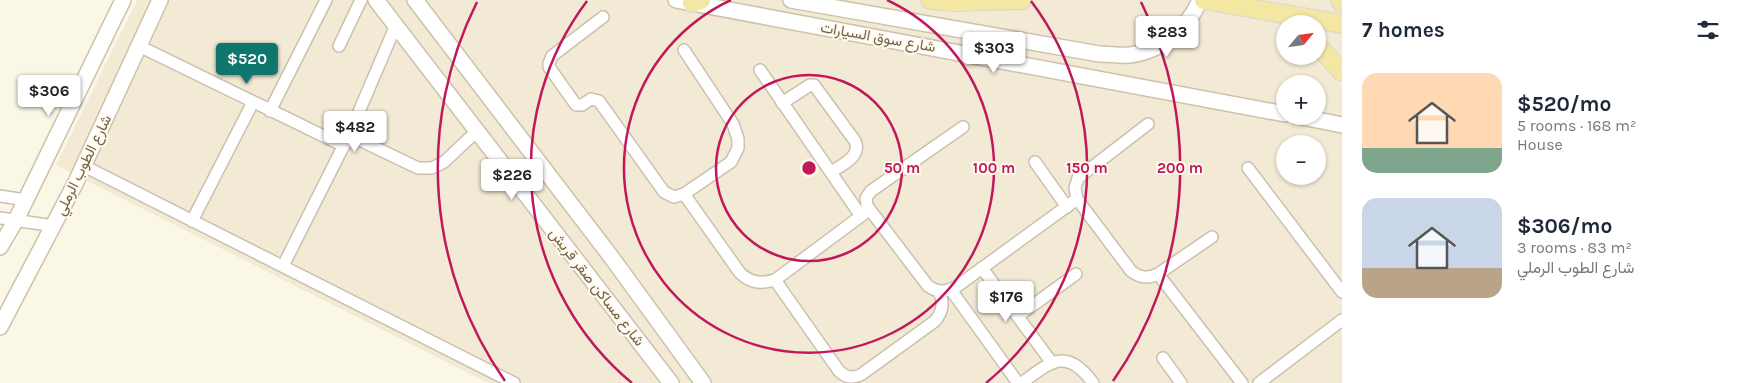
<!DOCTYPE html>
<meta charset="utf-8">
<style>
:root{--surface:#fff;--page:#f2f2f3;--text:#1f2937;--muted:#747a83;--accent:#0f766e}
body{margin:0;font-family:Karla,Vazirmatn,sans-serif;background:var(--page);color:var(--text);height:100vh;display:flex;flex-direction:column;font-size:19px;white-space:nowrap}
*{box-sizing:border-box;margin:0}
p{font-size:16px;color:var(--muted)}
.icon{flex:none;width:28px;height:28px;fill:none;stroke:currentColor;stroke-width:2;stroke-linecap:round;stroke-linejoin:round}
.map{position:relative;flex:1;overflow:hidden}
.panel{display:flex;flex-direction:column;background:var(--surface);width:400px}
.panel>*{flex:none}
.needle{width:32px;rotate:61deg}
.buttons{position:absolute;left:1276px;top:15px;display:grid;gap:10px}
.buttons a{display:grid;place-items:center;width:50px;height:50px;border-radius:50%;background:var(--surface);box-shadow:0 1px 4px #0004;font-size:25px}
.price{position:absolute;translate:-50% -42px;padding:0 11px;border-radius:5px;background:#fff;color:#222;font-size:16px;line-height:32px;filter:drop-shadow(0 1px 2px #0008)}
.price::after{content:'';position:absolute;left:50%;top:30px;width:15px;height:11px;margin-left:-8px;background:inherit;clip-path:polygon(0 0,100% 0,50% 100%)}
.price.on{background:var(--accent);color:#fff}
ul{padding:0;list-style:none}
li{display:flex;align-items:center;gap:15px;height:125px;padding:0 20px}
li span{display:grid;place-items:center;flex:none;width:140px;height:100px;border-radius:15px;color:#555}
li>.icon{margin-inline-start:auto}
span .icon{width:60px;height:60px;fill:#fffc;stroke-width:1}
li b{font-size:21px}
h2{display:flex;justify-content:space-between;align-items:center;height:60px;padding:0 20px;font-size:21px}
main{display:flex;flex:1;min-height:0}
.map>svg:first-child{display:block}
.residential{fill:#f2ead5;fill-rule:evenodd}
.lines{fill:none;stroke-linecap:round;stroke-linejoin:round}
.street-casing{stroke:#cbc0ad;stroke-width:14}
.secondary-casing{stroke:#cec1aa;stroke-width:18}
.primary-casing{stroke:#dad6d0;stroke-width:20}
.street{stroke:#fff;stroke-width:11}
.secondary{stroke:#fff;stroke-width:15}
.primary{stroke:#f4e6a3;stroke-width:18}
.ring{fill:none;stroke:#c2185b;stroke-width:2.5}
.labels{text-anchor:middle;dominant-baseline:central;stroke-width:4;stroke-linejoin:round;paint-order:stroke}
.street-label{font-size:15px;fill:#72614c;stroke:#fefaec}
.centre{fill:#c2185b;stroke:#fefaec;stroke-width:2.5}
.ring-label{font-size:15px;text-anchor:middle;font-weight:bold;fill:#c2185b;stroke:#fefaec;stroke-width:4;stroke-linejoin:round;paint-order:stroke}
</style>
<main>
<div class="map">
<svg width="1342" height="383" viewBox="0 0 1342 383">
<rect width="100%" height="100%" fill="#fbf7e6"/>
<path class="residential" d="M137,0H1342V383H488L56,165ZM1285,24H1318V56H1285ZM1285,84H1318V116H1285ZM1285,144H1318V176H1285Z"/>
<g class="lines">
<g class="street-casing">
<g id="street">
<polyline points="603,17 552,56 549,63 549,67 576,105 582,105 591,99 599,101 664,192 674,197 684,194 731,162 738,148 738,139 733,124 684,50"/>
<polyline points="139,46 344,146"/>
<polyline points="339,46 361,0"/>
<polyline points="760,70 861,216"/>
<path d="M782,103L810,85H814L855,141C862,156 842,165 831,172"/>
<polyline points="270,111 326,0"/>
<path d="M1148,124L1078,178L1075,188L1077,199L1131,271C1140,278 1148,279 1158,274L1212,237"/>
<path d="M963,127L871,191L866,198L867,206L928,286C938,293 946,292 956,287L1077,199"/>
<polyline points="349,135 418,168 432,168 444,162 477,131"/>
<polyline points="1035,162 1067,207"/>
<polyline points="84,166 514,383"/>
<polyline points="1248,168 1342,292"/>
<path d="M684,194L740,273C751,283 760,284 775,280L869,210"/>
<polyline points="0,196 25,200"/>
<polyline points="0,218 54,226"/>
<polyline points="192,221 253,102"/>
<polyline points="283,266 349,135 396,25"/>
<polyline points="982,268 1052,363"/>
<polyline points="1158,274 1242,383"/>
<path d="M775,280L839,371C846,378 853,379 862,374L935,321C943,311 944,303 939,291"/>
<polyline points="951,290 1018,383"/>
<polyline points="1018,316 1076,274"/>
<polyline points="1163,358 1181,383"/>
<path d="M1022,383C1051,361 1067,347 1093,383"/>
<polyline points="1259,383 1342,320"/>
</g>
</g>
<g class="secondary-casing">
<g id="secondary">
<polyline points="376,0 671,383"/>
<polyline points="415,0 612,258 703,383"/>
<polyline points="676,0 1285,114"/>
<path d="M791,0L1099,54C1109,54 1121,56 1130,55C1162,51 1188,28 1200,0"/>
<polyline points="1297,116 1342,125"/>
<polyline points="0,247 16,220 123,0"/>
<polyline points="0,327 76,182 160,0"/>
</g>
</g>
<g class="primary-casing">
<g id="primary">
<polyline points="930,0 955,2 1022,0"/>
<polyline points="1204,0 1342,24"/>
<polyline points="1340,0 1342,3"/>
<polyline points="692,3 701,0"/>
<polyline points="1318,46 1342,72"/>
</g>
</g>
<use href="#street" class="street"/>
<use href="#secondary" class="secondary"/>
<use href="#primary" class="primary"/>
</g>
<g class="ring">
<circle cx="809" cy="168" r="93"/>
<path d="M887 0A185 185 0 1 1 731 0"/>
<path d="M632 383A278 278 0 0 1 587 1M1031 1A278 278 0 0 1 986 383"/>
<path d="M505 381A371 371 0 0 1 477 2M1141 2A371 371 0 0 1 1113 381"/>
</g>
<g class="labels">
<g class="street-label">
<text transform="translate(878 37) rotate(10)">شارع سوق السيارات</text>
<text transform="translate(83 165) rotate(-64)">شارع الطوب الرملي</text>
<text transform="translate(597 287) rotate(52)">شارع مساكن صقر قريش</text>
</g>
</g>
<circle cx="809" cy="168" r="8" class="centre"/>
<g class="ring-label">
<text x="902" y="173">50 m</text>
<text x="994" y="173">100 m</text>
<text x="1087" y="173">150 m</text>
<text x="1180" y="173">200 m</text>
</g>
</svg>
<div class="buttons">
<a><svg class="needle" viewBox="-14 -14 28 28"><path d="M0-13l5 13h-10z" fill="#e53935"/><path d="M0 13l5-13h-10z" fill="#747a83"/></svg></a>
<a>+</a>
<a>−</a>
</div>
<b class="price" style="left:1167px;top:58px">$283</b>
<b class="price" style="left:994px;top:74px">$303</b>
<b class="price on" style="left:247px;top:85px">$520</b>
<b class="price" style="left:49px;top:117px">$306</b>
<b class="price" style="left:355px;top:153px">$482</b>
<b class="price" style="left:512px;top:201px">$226</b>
<b class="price" style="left:1006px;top:323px">$176</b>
</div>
<section class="panel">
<h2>7 homes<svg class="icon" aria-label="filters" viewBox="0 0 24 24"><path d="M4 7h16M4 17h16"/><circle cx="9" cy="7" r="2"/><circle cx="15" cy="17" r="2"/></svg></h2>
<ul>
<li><span style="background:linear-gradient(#ffd9b3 75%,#7fa58c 0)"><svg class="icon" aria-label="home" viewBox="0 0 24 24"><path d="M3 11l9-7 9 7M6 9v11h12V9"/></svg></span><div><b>$520/mo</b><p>5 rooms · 168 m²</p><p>House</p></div></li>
<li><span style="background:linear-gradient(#c9d6e8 70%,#b9a48a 0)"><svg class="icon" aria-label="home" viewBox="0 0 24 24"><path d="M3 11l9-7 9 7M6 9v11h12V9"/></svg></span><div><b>$306/mo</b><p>3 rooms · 83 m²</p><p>شارع الطوب الرملي</p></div></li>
</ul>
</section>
</main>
